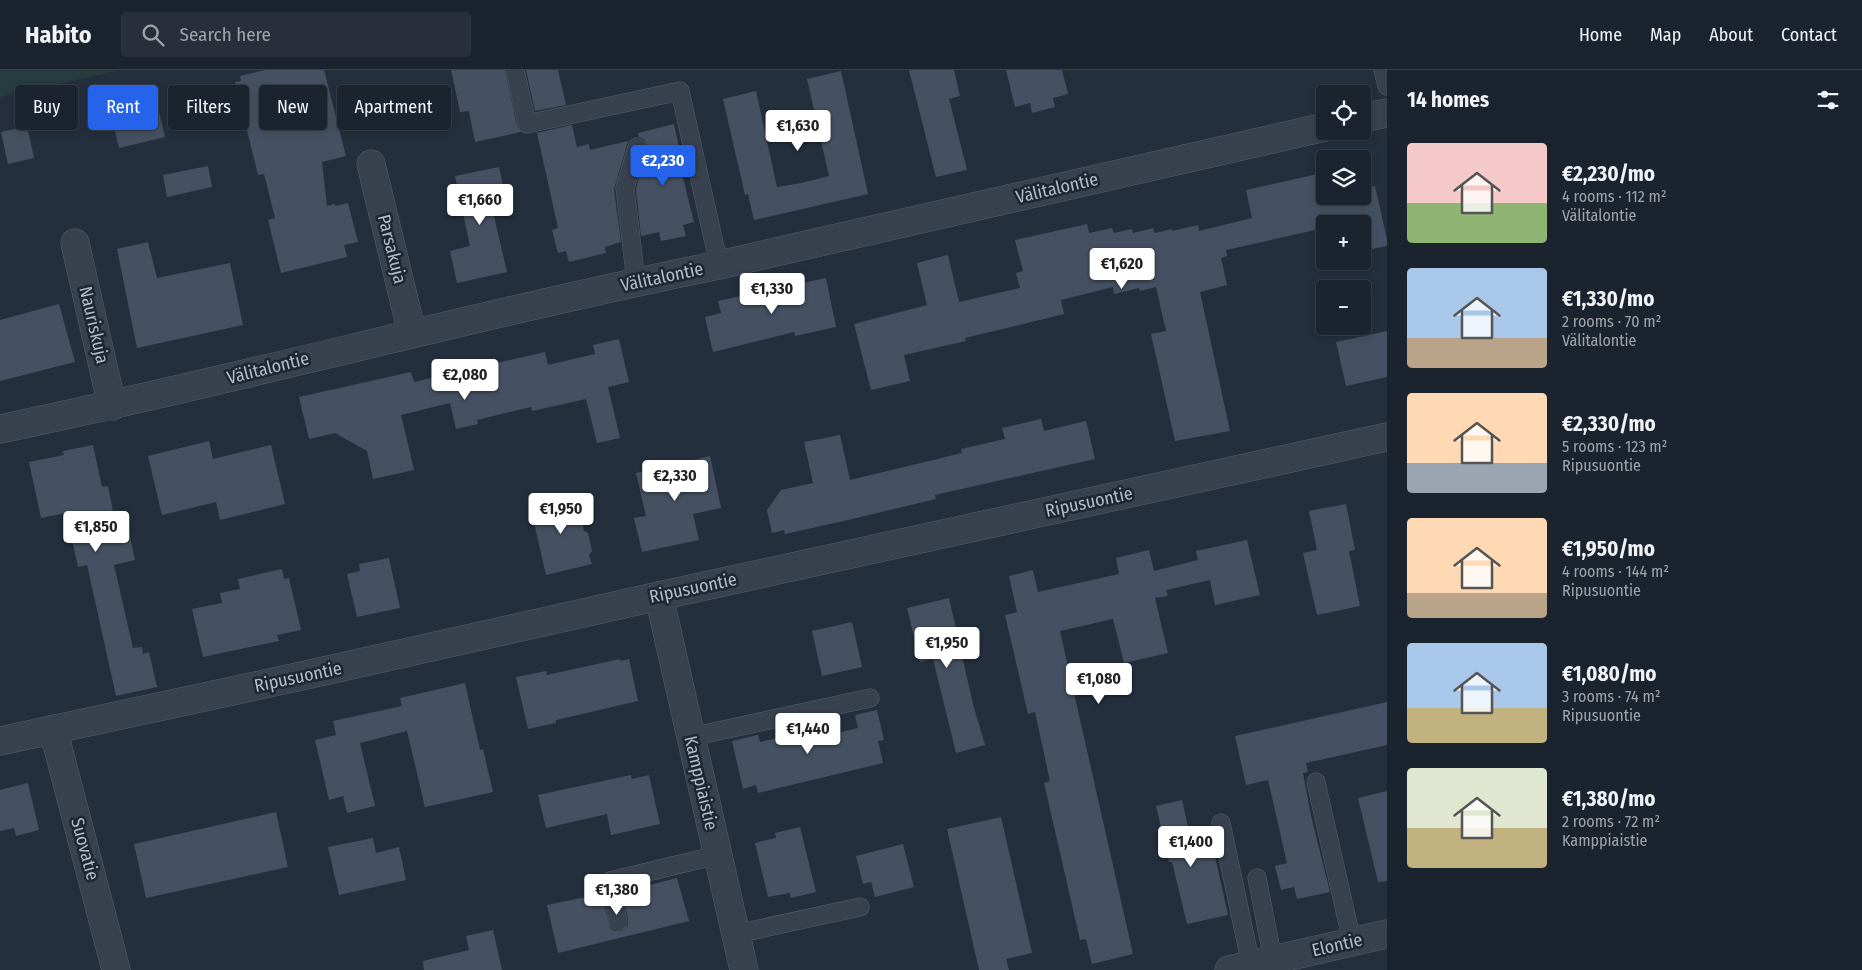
<!DOCTYPE html>
<meta charset="utf-8">
<style>
:root{--surface:#1b232e;--page:#282f3a;--text:#f1f3f6;--muted:#a0a4aa;--line:#39404a;--accent:#2563eb}
body{margin:0;font-family:"Fira Sans Condensed",sans-serif;background:var(--page);color:var(--text);height:100vh;display:flex;flex-direction:column;font-size:19px;white-space:nowrap}
*{box-sizing:border-box;margin:0}
p{font-size:16px;color:var(--muted)}
.icon{flex:none;width:28px;height:28px;fill:none;stroke:currentColor;stroke-width:2;stroke-linecap:round;stroke-linejoin:round}
.map{position:relative;flex:1;overflow:hidden}
.side{display:flex;flex-direction:column;background:var(--surface);width:475px}
.side>*{flex:none}
.hud{position:absolute;left:15px;top:15px;width:475px;height:45px;display:flex;gap:10px}
.buttons{position:absolute;left:1316px;top:15px;display:grid;gap:10px}
.buttons a{display:grid;place-items:center;width:55px;height:55px;border-radius:5px;background:var(--surface);box-shadow:0 2px 8px #0003,0 0 0 1px var(--line);font-size:25px}
.price{position:absolute;translate:-50% -42px;padding:0 11px;border-radius:5px;background:#fff;color:#222;font-size:16px;line-height:32px;filter:drop-shadow(0 1px 2px #0008)}
.price::after{content:'';position:absolute;left:50%;top:30px;width:15px;height:11px;margin-left:-8px;background:inherit;clip-path:polygon(0 0,100% 0,50% 100%)}
.price.on{background:var(--accent);color:#fff}
ul{padding:0;list-style:none}
li{display:flex;align-items:center;gap:15px;height:125px;padding:0 20px}
li span{display:grid;place-items:center;flex:none;width:140px;height:100px;border-radius:5px;color:#555}
li>.icon{margin-inline-start:auto}
span .icon{width:60px;height:60px;fill:#fffc;stroke-width:1}
li b{font-size:21px}
h2{display:flex;justify-content:space-between;align-items:center;height:60px;padding:0 20px;font-size:21px}
.tag{padding:0 18px;border-radius:5px;background:var(--surface);box-shadow:0 2px 8px #0003,0 0 0 1px var(--line);font-size:18px;line-height:45px}
.tag.on{background:var(--accent);color:#fff}
header{display:flex;align-items:center;gap:30px;box-sizing:border-box;height:70px;padding:0 25px;background:var(--surface);border-bottom:1px solid var(--line)}
header strong{font-size:24px}
nav{display:flex;gap:28px;margin-inline-start:auto;font-size:18px}
.search{width:350px;height:45px;background:var(--page);display:flex;align-items:center;gap:12px;box-sizing:border-box;padding:0 18px;border-radius:5px;color:var(--muted);font-size:19px}
main{display:flex;flex:1;min-height:0}
.map>svg:first-child{display:block}
.green{fill:#263c3f}
.building{fill:#455162}
.lines{fill:none;stroke-linecap:round;stroke-linejoin:round}
.service-casing{stroke:#565f6c;stroke-width:19}
.minor-casing{stroke:#565f6c;stroke-width:29}
.service{stroke:#38414e;stroke-width:18}
.minor{stroke:#38414e;stroke-width:28}
.labels{text-anchor:middle;dominant-baseline:central;stroke-width:5;stroke-linejoin:round;paint-order:stroke}
.street-label{font-size:18px;fill:#b4bcc9;stroke:#1d2633}
</style>
<header>
<strong>Habito</strong>
<div class="search"><svg class="icon" aria-label="search" viewBox="0 0 24 24"><circle cx="10" cy="10" r="6"/><path d="M15 15l6 6"/></svg>Search here</div>
<nav><a>Home</a><a>Map</a><a>About</a><a>Contact</a></nav>
</header>
<main>
<div class="map">
<svg width="1387" height="900" viewBox="0 0 1387 900">
<rect width="100%" height="100%" fill="#242f3e"/>
<polygon class="green" points="0,0 121,0 0,27"/>
<g class="building">
<polygon points="265,0 324,0 346,86 322,92 327,136 335,134 335,136 348,133 358,172 344,175 347,187 281,203 268,150 275,148 264,104 258,105 235,12 241,11 240,6"/>
<polygon points="451,0 505,0 517,56 521,62 475,72 469,41 460,42"/>
<polygon points="526,0 558,0 566,35 535,41"/>
<polygon points="909,0 954,0 960,26 949,29 967,100 936,107"/>
<polygon points="1006,0 1062,0 1068,24 1053,28 1055,37 1032,43 1030,33 1015,37"/>
<polygon points="841,1 868,124 754,150 748,124 745,125 723,29 756,21 777,117 801,113 829,106 807,9"/>
<polygon points="155,25 165,67 119,78 109,36"/>
<polygon points="674,54 682,92 679,92 694,152 683,155 686,166 661,171 659,162 641,166 636,119 647,75 644,69 639,67 638,63"/>
<polygon points="572,55 577,77 589,74 590,80 628,71 614,119 621,172 605,177 606,183 569,192 566,181 558,183 552,160 558,158 537,63"/>
<polygon points="27,56 34,88 8,94 1,62"/>
<polygon points="208,96 212,117 167,127 163,105"/>
<polygon points="499,97 506,130 491,133 507,202 457,213 450,181 470,176 455,106"/>
<polygon points="1322,103 1325,126 1362,126 1362,118 1375,116 1387,169 1387,176 1362,181 1362,154 1325,154 1325,190 1322,190 1315,160 1226,180 1227,186 1221,188 1227,215 1200,222 1230,361 1175,371 1151,264 1166,261 1156,217 1140,221 1139,218 1114,224 1113,217 1061,230 1064,244 965,268 966,271 904,285 910,311 871,320 854,254 927,235 917,193 948,185 959,232 1020,218 1016,203 1023,201 1015,170 1087,154 1089,163 1112,158 1114,163 1132,159 1133,163 1153,158 1155,163 1172,159 1172,161 1198,155 1199,161 1252,148 1246,120"/>
<polygon points="148,172 157,208 230,193 243,255 137,278 117,179"/>
<polygon points="826,208 836,257 795,266 794,262 713,282 705,247 721,243 718,231"/>
<polygon points="59,234 75,292 0,311 0,250"/>
<polygon points="1387,261 1387,307 1346,316 1336,272"/>
<polygon points="619,269 629,312 608,317 620,368 597,373 586,329 532,341 531,337 477,350 478,354 456,359 450,333 401,345 414,400 373,409 367,381 335,363 309,369 299,327 411,302 414,312 545,282 548,295 595,284 593,275"/>
<polygon points="1041,349 1044,361 1086,351 1095,389 935,425 936,429 848,450 785,464 784,460 772,463 767,440 781,420 813,413 804,372 840,365 850,410 962,383 961,379 1005,369 1002,358"/>
<polygon points="209,371 213,389 271,375 285,434 220,450 216,432 162,445 148,386"/>
<polygon points="93,375 102,417 108,416 114,446 125,444 135,490 114,495 133,578 142,577 143,584 149,582 157,617 116,626 87,495 78,497 66,443 41,448 29,392 64,385 63,381"/>
<polygon points="710,386 721,438 693,444 699,470 642,482 634,448 646,446 636,403"/>
<polygon points="576,425 584,461 588,463 592,481 589,485 592,494 546,505 530,435"/>
<polygon points="1346,434 1355,480 1349,481 1360,536 1317,545 1303,483 1317,480 1309,441"/>
<polygon points="1247,470 1260,525 1215,535 1210,510 1166,520 1168,526 1155,528 1168,583 1124,593 1113,549 1060,561 1133,884 1092,894 1086,869 1080,870 1044,713 1050,711 1035,642 1028,644 1005,545 1017,542 1009,506 1033,500 1038,522 1119,504 1116,488 1149,480 1154,501 1198,490 1196,481"/>
<polygon points="389,488 400,538 357,547 347,504 360,501 359,494"/>
<polygon points="282,499 284,509 289,508 301,560 277,565 279,571 203,587 192,539 222,533 220,523 240,519 238,509"/>
<polygon points="949,528 973,634 985,675 956,683 933,589 920,592 907,538"/>
<polygon points="852,552 862,597 822,606 812,561"/>
<polygon points="620,589 620,591 629,589 638,631 556,650 556,653 528,659 516,607 546,601 547,605"/>
<polygon points="465,613 480,680 483,679 493,722 425,737 407,661 360,673 375,736 347,743 343,726 329,730 315,670 336,665 333,651 402,636 400,628"/>
<polygon points="1387,632 1387,675 1306,693 1308,702 1303,703 1311,746 1330,822 1297,829 1294,817 1281,820 1275,796 1287,793 1268,710 1246,715 1235,666"/>
<polygon points="877,640 884,670 878,671 883,693 758,723 756,715 743,719 732,671 758,665 760,672 811,661 813,669 858,658 855,645"/>
<polygon points="631,705 632,709 649,705 660,754 611,765 607,744 546,758 538,725"/>
<polygon points="28,713 39,760 16,766 14,758 0,761 0,720"/>
<polygon points="1387,721 1387,811 1378,812 1358,728"/>
<polygon points="1182,730 1195,787 1214,782 1228,845 1187,854 1172,792 1169,792 1156,736"/>
<polygon points="276,742 288,797 146,828 134,774"/>
<polygon points="1001,747 1032,883 1006,889 1009,900 979,900 947,759"/>
<polygon points="800,757 816,822 791,828 790,823 768,827 755,773 776,768 775,763"/>
<polygon points="373,768 376,783 399,777 406,810 339,825 328,777"/>
<polygon points="903,774 914,817 875,827 871,812 863,814 856,786"/>
<polygon points="677,808 689,851 558,883 547,835 595,825 596,828 602,827 610,858 614,861 621,861 628,855 628,849 623,822"/>
<polygon points="493,860 502,900 424,900 423,891 469,880 466,866"/>
</g>
<g class="lines">
<g class="service-casing">
<g id="service">
<polyline points="515,0 527,54 680,21 719,195"/>
<polyline points="1383,0 1387,16"/>
<polyline points="636,212 625,118 637,77"/>
<polyline points="691,667 870,628"/>
<polyline points="1316,712 1352,872"/>
<polyline points="1221,753 1251,895"/>
<polyline points="1257,808 1273,890"/>
<polyline points="618,851 610,811 718,785"/>
<polyline points="736,864 860,837"/>
</g>
</g>
<g class="minor-casing">
<g id="minor">
<polyline points="1362,48 1387,43"/>
<polyline points="371,94 412,263"/>
<polyline points="75,173 112,336"/>
<path d="M0,359C241,309 478,244 719,195L1325,57"/>
<polyline points="659,526 744,900"/>
<polyline points="53,659 116,900"/>
<polyline points="0,671 297,607 659,526 1387,367"/>
<polyline points="1229,900 1387,864"/>
</g>
</g>
<use href="#service" class="service"/>
<use href="#minor" class="minor"/>
</g>
<g class="labels">
<g class="street-label">
<text transform="translate(1057 118) rotate(-13)">Välitalontie</text>
<text transform="translate(392 179) rotate(76)">Parsakuja</text>
<text transform="translate(662 207) rotate(-12)">Välitalontie</text>
<text transform="translate(94 255) rotate(77)">Nauriskuja</text>
<text transform="translate(268 298) rotate(-14)">Välitalontie</text>
<text transform="translate(1089 432) rotate(-12)">Ripusuontie</text>
<text transform="translate(693 518) rotate(-12)">Ripusuontie</text>
<text transform="translate(298 607) rotate(-12)">Ripusuontie</text>
<text transform="translate(701 713) rotate(77)">Kamppiaistie</text>
<text transform="translate(85 779) rotate(75)">Suovatie</text>
<text transform="translate(1337 875) rotate(-13)">Elontie</text>
</g>
</g>
</svg>
<div class="buttons">
<a><svg class="icon" aria-label="locate" viewBox="0 0 24 24"><circle cx="12" cy="12" r="6"/><path d="M12 2v4M12 18v4M2 12h4M18 12h4"/></svg></a>
<a><svg class="icon" aria-label="layers" viewBox="0 0 24 24"><path d="M12 4l9 5-9 5-9-5zM3 14l9 5 9-5"/></svg></a>
<a>+</a>
<a>−</a>
</div>
<b class="price" style="left:798px;top:82px">€1,630</b>
<b class="price on" style="left:663px;top:117px">€2,230</b>
<b class="price" style="left:480px;top:156px">€1,660</b>
<b class="price" style="left:1122px;top:220px">€1,620</b>
<b class="price" style="left:772px;top:245px">€1,330</b>
<b class="price" style="left:465px;top:331px">€2,080</b>
<b class="price" style="left:675px;top:432px">€2,330</b>
<b class="price" style="left:561px;top:465px">€1,950</b>
<b class="price" style="left:96px;top:483px">€1,850</b>
<b class="price" style="left:947px;top:599px">€1,950</b>
<b class="price" style="left:1099px;top:635px">€1,080</b>
<b class="price" style="left:808px;top:685px">€1,440</b>
<b class="price" style="left:1191px;top:798px">€1,400</b>
<b class="price" style="left:617px;top:846px">€1,380</b>
<div class="hud">
<a class="tag">Buy</a>
<a class="tag on">Rent</a>
<a class="tag">Filters</a>
<a class="tag">New</a>
<a class="tag">Apartment</a>
</div>
</div>
<section class="side">
<h2>14 homes<svg class="icon" aria-label="filters" viewBox="0 0 24 24"><path d="M4 7h16M4 17h16"/><circle cx="9" cy="7" r="2"/><circle cx="15" cy="17" r="2"/></svg></h2>
<ul>
<li><span style="background:linear-gradient(#f6c9c9 60%,#8fb573 0)"><svg class="icon" aria-label="home" viewBox="0 0 24 24"><path d="M3 11l9-7 9 7M6 9v11h12V9"/></svg></span><div><b>€2,230/mo</b><p>4 rooms · 112 m²</p><p>Välitalontie</p></div></li>
<li><span style="background:linear-gradient(#a9c7e8 70%,#b9a48a 0)"><svg class="icon" aria-label="home" viewBox="0 0 24 24"><path d="M3 11l9-7 9 7M6 9v11h12V9"/></svg></span><div><b>€1,330/mo</b><p>2 rooms · 70 m²</p><p>Välitalontie</p></div></li>
<li><span style="background:linear-gradient(#ffd9b3 70%,#9aa5b1 0)"><svg class="icon" aria-label="home" viewBox="0 0 24 24"><path d="M3 11l9-7 9 7M6 9v11h12V9"/></svg></span><div><b>€2,330/mo</b><p>5 rooms · 123 m²</p><p>Ripusuontie</p></div></li>
<li><span style="background:linear-gradient(#ffd9b3 75%,#b9a48a 0)"><svg class="icon" aria-label="home" viewBox="0 0 24 24"><path d="M3 11l9-7 9 7M6 9v11h12V9"/></svg></span><div><b>€1,950/mo</b><p>4 rooms · 144 m²</p><p>Ripusuontie</p></div></li>
<li><span style="background:linear-gradient(#a9c7e8 65%,#c2b280 0)"><svg class="icon" aria-label="home" viewBox="0 0 24 24"><path d="M3 11l9-7 9 7M6 9v11h12V9"/></svg></span><div><b>€1,080/mo</b><p>3 rooms · 74 m²</p><p>Ripusuontie</p></div></li>
<li><span style="background:linear-gradient(#dfe7d0 60%,#c2b280 0)"><svg class="icon" aria-label="home" viewBox="0 0 24 24"><path d="M3 11l9-7 9 7M6 9v11h12V9"/></svg></span><div><b>€1,380/mo</b><p>2 rooms · 72 m²</p><p>Kamppiaistie</p></div></li>
</ul>
</section>
</main>
